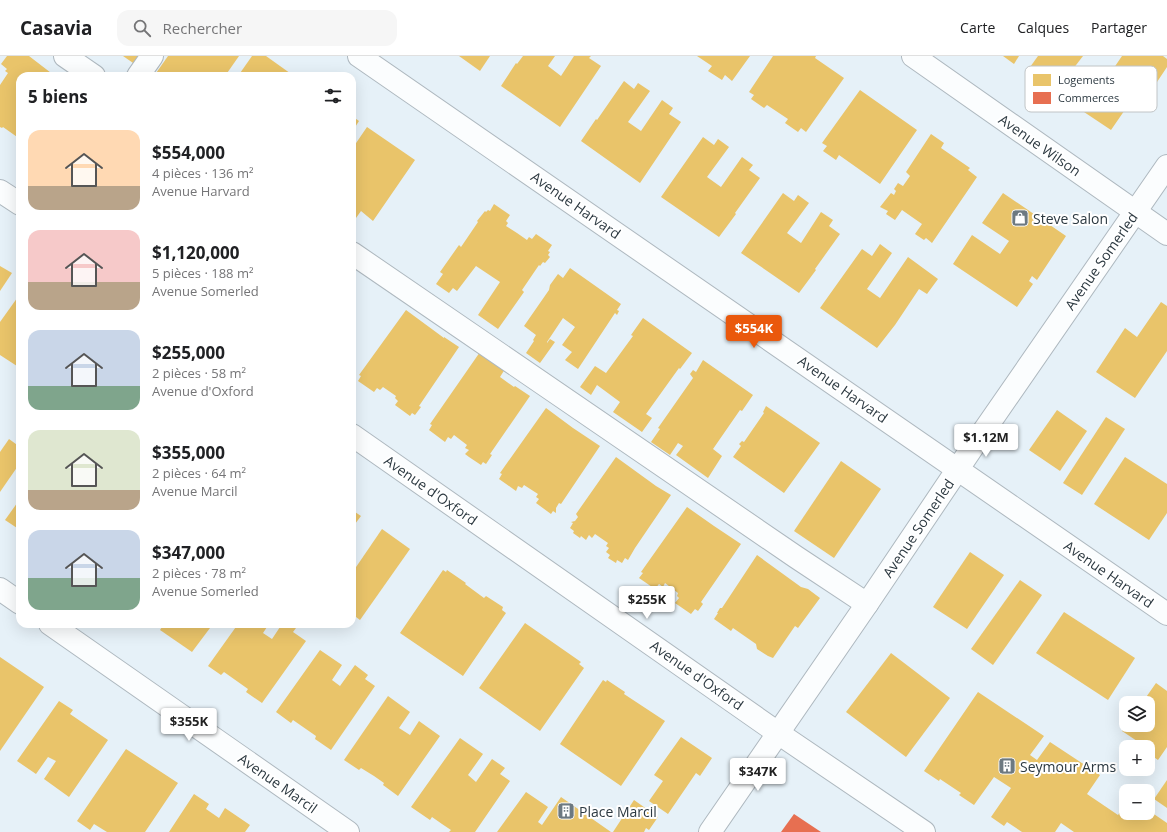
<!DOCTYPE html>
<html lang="fr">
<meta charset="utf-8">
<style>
:root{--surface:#fff;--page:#f6f6f6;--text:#202124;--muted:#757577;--line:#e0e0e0;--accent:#ea580c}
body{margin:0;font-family:"Open Sans",sans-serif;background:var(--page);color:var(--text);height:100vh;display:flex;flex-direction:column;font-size:15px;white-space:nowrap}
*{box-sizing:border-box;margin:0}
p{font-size:13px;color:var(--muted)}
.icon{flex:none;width:22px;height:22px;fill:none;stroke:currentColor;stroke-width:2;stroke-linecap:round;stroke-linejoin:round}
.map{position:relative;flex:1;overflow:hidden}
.details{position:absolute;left:16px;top:16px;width:340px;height:556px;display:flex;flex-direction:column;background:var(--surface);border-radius:12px;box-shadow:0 4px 16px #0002}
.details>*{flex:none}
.tools{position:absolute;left:1119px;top:640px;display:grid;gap:8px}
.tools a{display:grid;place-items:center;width:36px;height:36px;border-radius:8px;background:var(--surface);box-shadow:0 4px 16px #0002;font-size:20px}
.price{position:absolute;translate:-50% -34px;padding:0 9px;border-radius:4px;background:#fff;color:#222;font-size:13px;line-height:26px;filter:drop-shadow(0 1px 2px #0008)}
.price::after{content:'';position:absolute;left:50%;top:24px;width:12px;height:9px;margin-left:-6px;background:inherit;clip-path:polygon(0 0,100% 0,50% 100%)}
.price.on{background:var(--accent);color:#fff}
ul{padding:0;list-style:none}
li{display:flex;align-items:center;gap:12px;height:100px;padding:0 12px}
li span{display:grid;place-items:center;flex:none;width:112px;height:80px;border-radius:12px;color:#555}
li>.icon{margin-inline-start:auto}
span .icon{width:48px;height:48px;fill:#fffc;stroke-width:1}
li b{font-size:17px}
h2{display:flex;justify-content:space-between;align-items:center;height:48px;padding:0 12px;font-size:17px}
header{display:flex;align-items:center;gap:24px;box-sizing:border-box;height:56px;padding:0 20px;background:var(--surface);border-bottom:1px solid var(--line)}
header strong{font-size:19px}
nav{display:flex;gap:22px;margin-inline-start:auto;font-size:14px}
.search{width:280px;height:36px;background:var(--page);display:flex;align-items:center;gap:10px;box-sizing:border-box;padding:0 14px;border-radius:12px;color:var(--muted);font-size:15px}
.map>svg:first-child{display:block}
.homes{fill:#e9c46a}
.shops{fill:#e76f51}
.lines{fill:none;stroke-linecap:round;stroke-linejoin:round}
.minor-casing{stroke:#aeb8bf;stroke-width:24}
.minor{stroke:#fbfdfe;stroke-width:22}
.labels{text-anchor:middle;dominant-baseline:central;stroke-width:4;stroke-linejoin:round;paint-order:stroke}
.street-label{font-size:14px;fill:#2c3941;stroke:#fff}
.poi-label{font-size:14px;fill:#2c3941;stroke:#fff;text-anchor:start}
.key{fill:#fff;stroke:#c0c4c6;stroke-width:1}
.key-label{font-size:11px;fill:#2c3941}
</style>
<header>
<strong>Casavia</strong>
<div class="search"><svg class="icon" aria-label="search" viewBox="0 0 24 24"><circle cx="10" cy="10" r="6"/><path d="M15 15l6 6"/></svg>Rechercher</div>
<nav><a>Carte</a><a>Calques</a><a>Partager</a></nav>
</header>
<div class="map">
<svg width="1167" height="776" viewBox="0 0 1167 776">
<rect width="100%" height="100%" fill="#e6f1f8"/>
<g class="homes">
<polygon points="7,0 29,0 55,20 20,20 20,83 3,71 2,72 0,71 0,29 8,17 5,15 7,13 1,8"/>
<polygon points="123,0 143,0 136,9"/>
<polygon points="168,0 239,0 225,20 154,20"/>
<polygon points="252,0 266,0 294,20 238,20"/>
<polygon points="459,0 490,0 480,15"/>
<polygon points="523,0 555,0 548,10 561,20 574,0 591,0 589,2 601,10 560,71 501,30 516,7 517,8"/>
<polygon points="697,0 750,0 732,25 725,19 722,24 708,15 712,10"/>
<polygon points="773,0 816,0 815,2 844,22 806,76 801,72 798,76 785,67 788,63 767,49 764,52 751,43 754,39 749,36"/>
<polygon points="1003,0 1019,0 1014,8"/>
<polygon points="1038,0 1083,0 1053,39 1025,18"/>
<polygon points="1122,0 1163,0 1167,3 1167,11 1149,38 1140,32 1111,74 1084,56"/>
<polygon points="624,25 634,33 638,27 650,35 628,66 641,75 662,44 673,52 669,58 681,66 640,127 581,85 596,63 597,64"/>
<polygon points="860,34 917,74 880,128 839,99 836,104 823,95 827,90 822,87"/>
<polygon points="352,60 359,65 352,76"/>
<polygon points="367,71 415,104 373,165 361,155 356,162 352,159 352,93"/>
<polygon points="931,78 944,87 941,92 970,112 968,114 977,121 932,187 926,182 924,184 915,178 922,168 902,154 895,164 886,158 888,155 880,151 891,137 894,139 896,135 894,133 898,127 903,130 910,120 906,116"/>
<polygon points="703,81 714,89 718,83 729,91 707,121 721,131 742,101 753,109 749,114 760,122 735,157 736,158 719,181 661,141"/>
<polygon points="783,137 794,145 798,139 809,147 787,177 801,187 821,156 833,164 829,170 840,178 815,213 816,214 799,237 741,197"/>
<polygon points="1003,137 1066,180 1037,224 1032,220 1029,225 1033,228 1017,251 953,208 972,179 1000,198 1009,185 982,167"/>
<polygon points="494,148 510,159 506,165 508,167 506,170 517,177 527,184 529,181 532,183 536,178 552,189 548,195 550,196 548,199 550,201 545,207 543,206 540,210 539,209 522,234 524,236 498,273 478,259 500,226 476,210 457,235 453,232 449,237 436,228 443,218 440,216 459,189 461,191 478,166 477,165 485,155 486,156 488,154 490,155"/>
<polygon points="880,188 892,197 867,233 880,242 908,201 938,223 927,238 919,233 895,269 877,292 820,252 862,193 872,200"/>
<polygon points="0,210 12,217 0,235"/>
<polygon points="570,212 621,248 617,254 619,255 617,259 615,257 578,313 565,304 572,296 562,289 575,271 563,262 547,286 547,287 550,283 555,286 540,307 526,297 534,285 533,284 536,279 524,270 549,234 550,229 558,218 563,222"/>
<polygon points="20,238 20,312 0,299 0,266"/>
<polygon points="1161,246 1167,250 1167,295 1135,342 1096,316 1125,272 1137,281"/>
<polygon points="406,254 444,282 444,281 459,291 419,350 421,351 415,359 412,357 410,360 395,349 398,345 395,342 396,340 383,331 380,334 377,332 374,336 358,325 361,320 359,319"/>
<polygon points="643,262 692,297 680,313 679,312 646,358 652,362 642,376 613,356 620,346 597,329 591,339 580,331 595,310 606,317 633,280 631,279"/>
<polygon points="480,296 505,313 500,321 514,331 515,330 530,340 490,398 492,399 486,408 483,406 481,409 469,401 465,398 469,394 465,392 467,389 454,379 451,383 448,381 445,386 429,374 432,369 430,368"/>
<polygon points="703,304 753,339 742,355 740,354 713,393 722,400 708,422 676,399 683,390 678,387 670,399 651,386 660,373 658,372 693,322 690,318 693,314 696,316"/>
<polygon points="766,350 794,369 820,387 784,437 733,401 741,390 739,388 742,385 744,386 764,357 763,356"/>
<polygon points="546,352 573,372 600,390 561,448 559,447 556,452 556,457 553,455 551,458 536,447 539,443 536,441 538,438 524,429 522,432 518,430 516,435 499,423 502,418 500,417"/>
<polygon points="1057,354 1087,375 1060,415 1029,394"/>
<polygon points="1106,361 1125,373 1082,439 1063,427"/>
<polygon points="9,383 20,391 20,407 0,436 0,396"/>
<polygon points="616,401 656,430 671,439 635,492 628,504 625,502 622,507 617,504 616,507 608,502 610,499 606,496 609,492 606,490 608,487 595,478 592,482 589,479 586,484 581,480 580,482 573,477 574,475 570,472 573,467 571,466 575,465 578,461 576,458"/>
<polygon points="1125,401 1167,428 1167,457 1149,484 1094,448"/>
<polygon points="841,405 881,433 834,502 794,475"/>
<polygon points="20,443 20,474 5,464"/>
<polygon points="687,451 714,470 741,488 701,546 703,548 698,555 695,553 691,558 675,547 679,542 677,540 678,537 665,527 663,531 659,528 655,533 639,522 643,517 641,516"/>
<polygon points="352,454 361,460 352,472"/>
<polygon points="382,473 410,493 360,564 352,558 352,517"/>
<polygon points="970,496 1004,519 967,573 933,551"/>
<polygon points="757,499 801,531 808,533 820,542 798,572 795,570 773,602 768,600 757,593 756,588 733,572 731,575 714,563 718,557 717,557 720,552 722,552"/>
<polygon points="443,514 446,516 447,514 466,527 465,528 484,542 486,540 503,551 502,554 506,557 463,620 400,577"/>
<polygon points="1020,524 1042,539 993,609 971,593"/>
<polygon points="1064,556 1135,602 1108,644 1036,597"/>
<polygon points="525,567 581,606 579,608 584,612 540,675 479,632"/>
<polygon points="164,568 213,568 192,596 160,574"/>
<polygon points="238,568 269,568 263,577 272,583 282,568 299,568 293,576 306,585 262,647 246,636 248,633 224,616 221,619 208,610"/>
<polygon points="320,594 342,609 332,624 340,630 355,609 368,619 365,623 375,630 331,694 315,683 316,680 293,664 291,667 276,656"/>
<polygon points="891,597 950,642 906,701 846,656"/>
<polygon points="0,601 44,631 0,695"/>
<polygon points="603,624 606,626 607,624 625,636 624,638 665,665 621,730 560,688"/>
<polygon points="1156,627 1167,635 1167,691 1158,704 1148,697 1148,691 1146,691 1122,675 1127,669 1148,669 1148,647 1142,647"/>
<polygon points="978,636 1044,680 1030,699 1037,704 1050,686 1100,719 1087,738 1118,759 1126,748 1126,757 1148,757 1148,754 1167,767 1167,776 1074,776 1061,767 1055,776 1022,776 1007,766 1004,770 991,761 1011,732 994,721 974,749 959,739 961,737 940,723 939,725 924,715"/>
<polygon points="388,640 410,656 399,672 410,679 419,665 440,680 398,740 383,729 384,727 374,720 361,712 359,714 344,704"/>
<polygon points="59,645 73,654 70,658 108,684 69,741 44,723 56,705 48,701 36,718 17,705"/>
<polygon points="681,681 712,702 700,720 696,717 668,758 649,745 663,725 654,719"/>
<polygon points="460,682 483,698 468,719 476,726 492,703 505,712 500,718 510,725 475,776 449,776 451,774 442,768 432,761 430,764 411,751"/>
<polygon points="126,693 178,727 145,776 107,776 94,768 90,774 77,765"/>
<polygon points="1167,724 1167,752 1154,743"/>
<polygon points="526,736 548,751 538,766 542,769 561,741 611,776 497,776"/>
<polygon points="194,738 209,748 206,753 219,762 225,752 250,769 245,776 169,776"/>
<polygon points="634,744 658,761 649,774 646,772 644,776 613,776"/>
</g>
<polygon class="shops" points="794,758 821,776 781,776"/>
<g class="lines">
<g class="minor-casing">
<g id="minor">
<polyline points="65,0 94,20"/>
<polyline points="359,0 1167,558"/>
<polyline points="913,0 1167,178"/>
<polyline points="138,20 152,0"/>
<polyline points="0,135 20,148"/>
<polyline points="352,197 796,501 867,548"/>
<polyline points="352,379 778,677 924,776"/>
<polyline points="0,533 20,547"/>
<polyline points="50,568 348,776"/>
<polyline points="710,776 867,548 972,392 1167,110"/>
</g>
</g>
<use href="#minor" class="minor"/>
</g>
<defs>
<g id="shop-square" transform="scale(0.9)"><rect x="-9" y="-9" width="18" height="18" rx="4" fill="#6d7981" stroke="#fff"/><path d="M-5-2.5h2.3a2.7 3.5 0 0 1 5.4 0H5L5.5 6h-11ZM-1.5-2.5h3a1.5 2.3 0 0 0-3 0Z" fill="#fff"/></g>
<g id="building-square" transform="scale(0.9)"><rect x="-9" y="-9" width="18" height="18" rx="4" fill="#6d7981" stroke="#fff"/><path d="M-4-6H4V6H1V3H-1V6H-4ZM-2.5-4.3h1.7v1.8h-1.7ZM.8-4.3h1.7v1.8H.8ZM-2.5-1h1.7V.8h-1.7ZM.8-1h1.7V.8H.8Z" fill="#fff"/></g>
</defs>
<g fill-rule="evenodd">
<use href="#shop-square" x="1020" y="162"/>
<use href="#building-square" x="1007" y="710"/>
<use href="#building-square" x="566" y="755"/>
</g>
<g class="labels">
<g class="street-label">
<text transform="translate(1040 89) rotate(35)">Avenue Wilson</text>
<text transform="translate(576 149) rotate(35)">Avenue Harvard</text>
<text transform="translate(1101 205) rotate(-55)">Avenue Somerled</text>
<text transform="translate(843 333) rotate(35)">Avenue Harvard</text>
<text transform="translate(431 434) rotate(35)">Avenue d'Oxford</text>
<text transform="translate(918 472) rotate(-56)">Avenue Somerled</text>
<text transform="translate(1109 518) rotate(35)">Avenue Harvard</text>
<text transform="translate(697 619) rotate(35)">Avenue d'Oxford</text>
<text transform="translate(278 727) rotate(35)">Avenue Marcil</text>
</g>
<g class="poi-label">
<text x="1033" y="162">Steve Salon</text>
<text x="1020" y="710">Seymour Arms</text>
<text x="579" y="755">Place Marcil</text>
</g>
</g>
<rect x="1025" y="10" width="132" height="46" rx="6" class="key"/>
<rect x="1033" y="18" width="18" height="12" fill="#e9c46a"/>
<rect x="1033" y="36" width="18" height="12" fill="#e76f51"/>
<g class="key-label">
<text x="1058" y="28">Logements</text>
<text x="1058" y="46">Commerces</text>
</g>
</svg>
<div class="tools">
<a><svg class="icon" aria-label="layers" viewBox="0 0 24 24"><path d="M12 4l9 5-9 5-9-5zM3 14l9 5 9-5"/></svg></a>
<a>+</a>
<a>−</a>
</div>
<b class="price on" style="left:754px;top:293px">$554K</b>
<b class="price" style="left:986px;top:402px">$1.12M</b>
<b class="price" style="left:647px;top:564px">$255K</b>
<b class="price" style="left:189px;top:686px">$355K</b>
<b class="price" style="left:758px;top:736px">$347K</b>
<section class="details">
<h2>5 biens<svg class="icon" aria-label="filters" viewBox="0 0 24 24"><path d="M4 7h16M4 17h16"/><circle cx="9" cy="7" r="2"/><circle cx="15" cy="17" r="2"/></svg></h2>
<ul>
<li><span style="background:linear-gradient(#ffd9b3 70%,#b9a48a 0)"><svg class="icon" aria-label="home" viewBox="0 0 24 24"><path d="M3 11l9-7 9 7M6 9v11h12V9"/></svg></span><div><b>$554,000</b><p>4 pièces · 136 m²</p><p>Avenue Harvard</p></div></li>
<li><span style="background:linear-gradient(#f6c9c9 65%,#b9a48a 0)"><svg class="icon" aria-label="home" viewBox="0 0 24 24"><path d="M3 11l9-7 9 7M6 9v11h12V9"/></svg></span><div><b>$1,120,000</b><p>5 pièces · 188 m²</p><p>Avenue Somerled</p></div></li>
<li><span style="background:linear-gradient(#c9d6e8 70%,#7fa58c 0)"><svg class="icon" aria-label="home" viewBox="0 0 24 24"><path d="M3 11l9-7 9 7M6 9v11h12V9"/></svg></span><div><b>$255,000</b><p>2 pièces · 58 m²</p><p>Avenue d'Oxford</p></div></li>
<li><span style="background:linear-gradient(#dfe7d0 75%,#b9a48a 0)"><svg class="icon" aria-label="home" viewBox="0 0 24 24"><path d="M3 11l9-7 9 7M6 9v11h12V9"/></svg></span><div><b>$355,000</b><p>2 pièces · 64 m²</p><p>Avenue Marcil</p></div></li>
<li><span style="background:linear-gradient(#c9d6e8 60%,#7fa58c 0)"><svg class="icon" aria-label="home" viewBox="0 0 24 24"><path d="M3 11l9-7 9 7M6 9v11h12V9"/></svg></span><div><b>$347,000</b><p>2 pièces · 78 m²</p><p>Avenue Somerled</p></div></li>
</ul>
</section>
</div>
